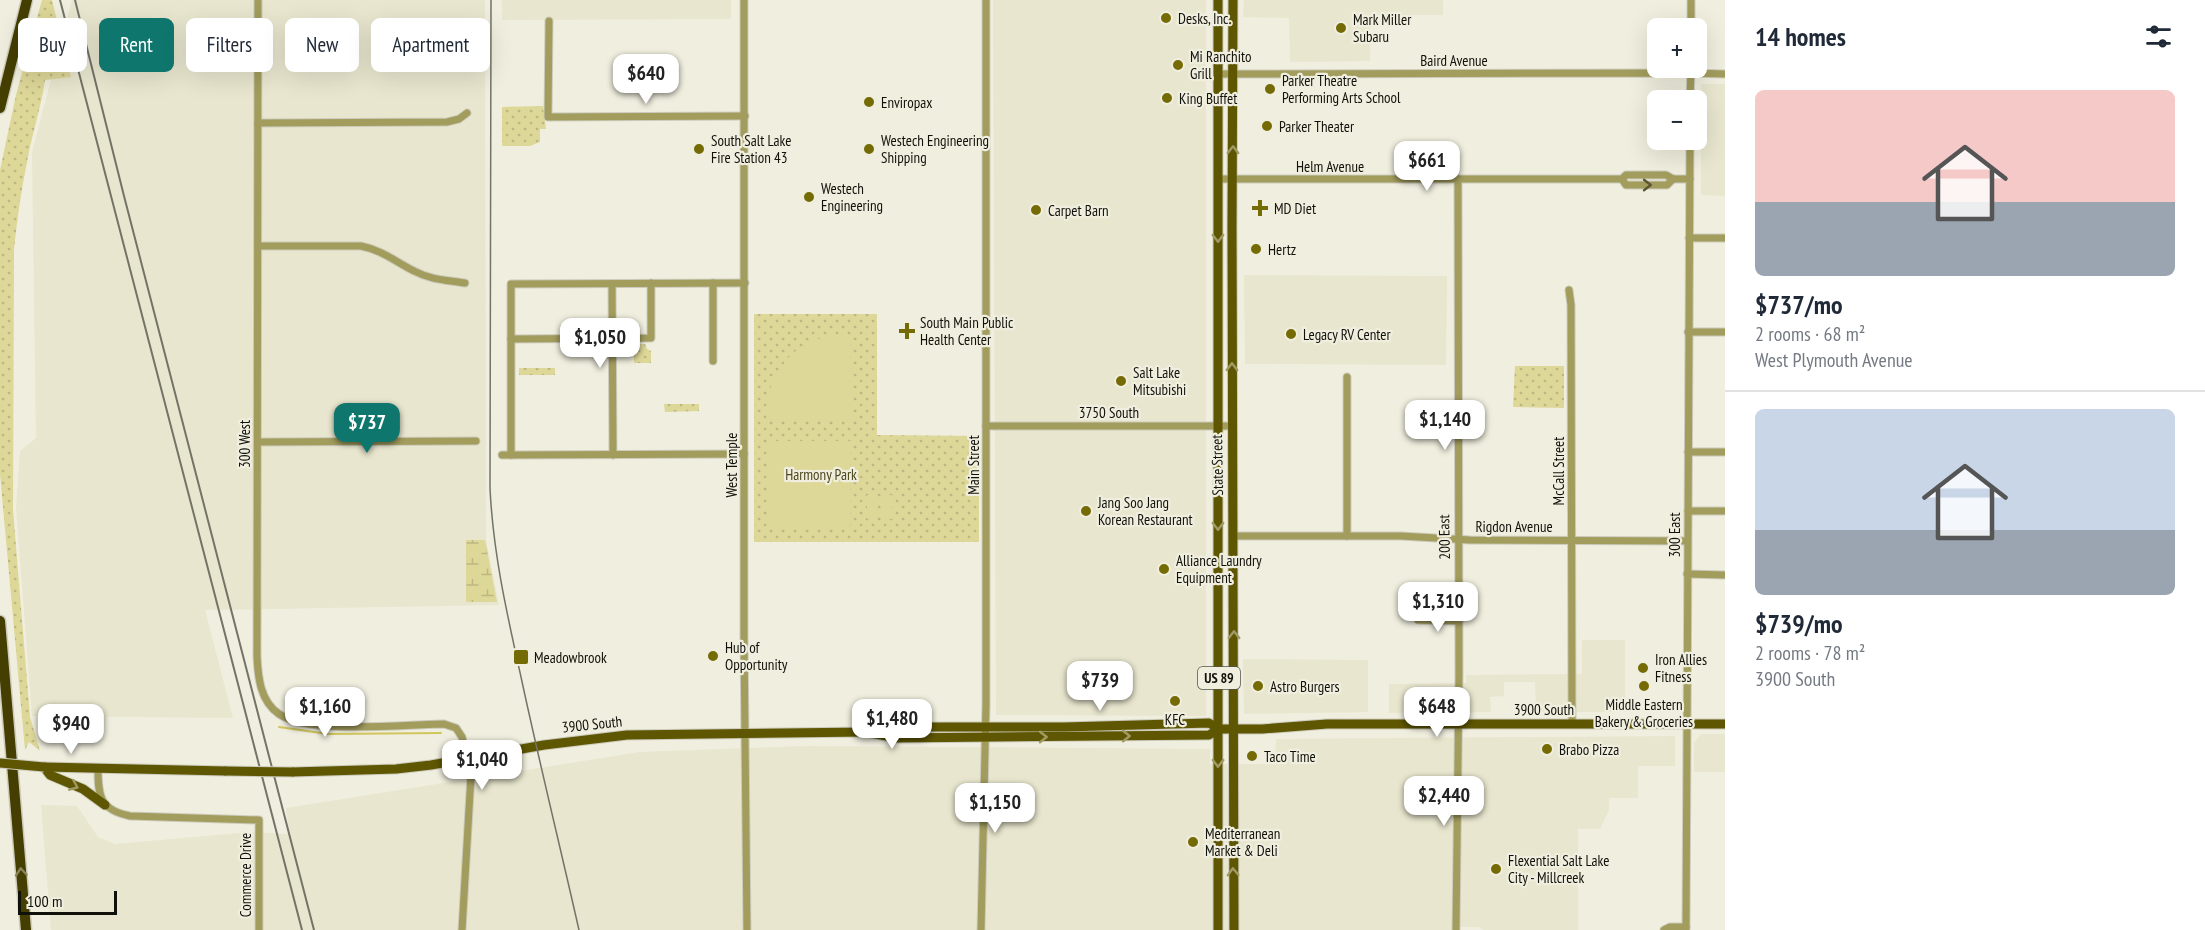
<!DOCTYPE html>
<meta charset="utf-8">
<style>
:root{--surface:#fff;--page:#f6f6f7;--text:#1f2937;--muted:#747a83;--line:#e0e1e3;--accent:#0f766e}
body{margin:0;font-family:"PT Sans Narrow",sans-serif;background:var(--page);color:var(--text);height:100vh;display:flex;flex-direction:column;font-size:22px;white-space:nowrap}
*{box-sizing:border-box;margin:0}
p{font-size:20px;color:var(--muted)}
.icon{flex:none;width:33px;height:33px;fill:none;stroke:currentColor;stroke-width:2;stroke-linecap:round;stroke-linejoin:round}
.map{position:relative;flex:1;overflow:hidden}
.drawer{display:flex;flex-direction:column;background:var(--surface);width:480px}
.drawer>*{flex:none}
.guide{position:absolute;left:18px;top:18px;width:570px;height:54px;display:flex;gap:12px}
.buttons{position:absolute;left:1647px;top:18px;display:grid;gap:12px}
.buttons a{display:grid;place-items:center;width:60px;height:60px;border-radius:9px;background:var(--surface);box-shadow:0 6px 24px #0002;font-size:30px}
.scale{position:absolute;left:18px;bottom:15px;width:99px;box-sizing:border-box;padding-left:6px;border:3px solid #11110b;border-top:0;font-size:16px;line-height:21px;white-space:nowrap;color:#11110b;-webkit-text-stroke:4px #f0eede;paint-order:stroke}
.price{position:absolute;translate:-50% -51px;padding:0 14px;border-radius:12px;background:#fff;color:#222;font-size:20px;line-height:39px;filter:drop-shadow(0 2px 3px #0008)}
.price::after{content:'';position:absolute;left:50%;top:36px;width:18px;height:14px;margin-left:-9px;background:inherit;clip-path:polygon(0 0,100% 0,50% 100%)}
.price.current{background:var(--accent);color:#fff}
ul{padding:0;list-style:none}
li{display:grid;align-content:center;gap:12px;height:318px;padding:0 30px}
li+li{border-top:2px solid var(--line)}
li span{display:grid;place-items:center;height:186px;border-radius:9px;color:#555}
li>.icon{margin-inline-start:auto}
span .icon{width:108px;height:108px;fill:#fffc;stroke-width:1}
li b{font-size:26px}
h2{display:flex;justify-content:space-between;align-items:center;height:72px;padding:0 30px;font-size:26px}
.pill{padding:0 21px;border-radius:9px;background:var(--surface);box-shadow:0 6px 24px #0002;font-size:21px;line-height:54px}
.pill.current{background:var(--accent);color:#fff}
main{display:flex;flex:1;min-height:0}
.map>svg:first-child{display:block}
.built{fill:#e8e6ce}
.green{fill:url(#green-dots)}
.wetland{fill:url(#wetland-marsh)}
.pitch{fill:#ddd798}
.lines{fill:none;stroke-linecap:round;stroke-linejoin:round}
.stream{stroke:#d0c65d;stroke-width:2}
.minor-casing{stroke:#cccbbc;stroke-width:9}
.major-casing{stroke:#cccbbc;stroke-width:11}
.highway-casing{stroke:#cccbbc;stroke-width:13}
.minor{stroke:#a29c5d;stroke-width:7}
.major{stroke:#5e5600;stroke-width:9}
.highway{stroke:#443e01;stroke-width:10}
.tram{stroke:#747368;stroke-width:1.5}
.rail{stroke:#747368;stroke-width:2}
.major-bridge-casing{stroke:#cccbbc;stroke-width:11;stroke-linecap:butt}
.major-bridge{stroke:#5e5600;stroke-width:9}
.oneway{stroke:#a09a64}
.oneway2{stroke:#5a5634}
.oneway3{stroke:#898459}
.poi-dot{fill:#756b05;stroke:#f0eede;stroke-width:2}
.labels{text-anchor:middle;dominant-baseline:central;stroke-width:4.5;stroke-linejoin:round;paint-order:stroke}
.shield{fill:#f0eede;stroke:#54534a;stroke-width:1.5}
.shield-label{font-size:14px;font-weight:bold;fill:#11110b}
.poi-label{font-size:15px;fill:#11110b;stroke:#f0eede;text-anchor:start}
.street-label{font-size:15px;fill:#11110b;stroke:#f0eede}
.park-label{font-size:15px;fill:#4c481d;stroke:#f0eede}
</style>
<main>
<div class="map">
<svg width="1725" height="930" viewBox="0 0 1725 930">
<defs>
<pattern id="green-dots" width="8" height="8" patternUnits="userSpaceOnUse" patternTransform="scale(1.5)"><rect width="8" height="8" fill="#ddd798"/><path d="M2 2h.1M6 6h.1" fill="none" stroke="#bdb882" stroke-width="1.8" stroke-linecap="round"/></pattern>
<pattern id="wetland-marsh" width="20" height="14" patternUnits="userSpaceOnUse" patternTransform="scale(1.5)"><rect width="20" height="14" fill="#ddd798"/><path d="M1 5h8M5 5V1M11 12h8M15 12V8" fill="none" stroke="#bdb882"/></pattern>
</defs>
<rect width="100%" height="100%" fill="#f0eede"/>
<g class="built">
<polygon points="72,0 485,0 486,540 499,605 205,610 233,718 32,716 16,508 20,451 36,438 32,152"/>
<polygon points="502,0 731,0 731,19 502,20"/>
<polygon points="993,0 1206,0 1206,716 996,715"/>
<polygon points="1244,0 1443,0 1443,15 1370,15 1370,61 1290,62 1289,18 1243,17"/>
<polygon points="1701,84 1725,84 1725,196 1701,195"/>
<polygon points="1244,275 1447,276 1446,365 1245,364"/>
<polygon points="1582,640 1625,640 1625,712 1536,712 1535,682 1504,682 1504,696 1490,697 1491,712 1389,713 1389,684 1466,683 1466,675 1582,674"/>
<polygon points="1243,659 1368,660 1368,712 1244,714"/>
<polygon points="1701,734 1725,734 1725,772 1694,772 1694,743"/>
<polygon points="1675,736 1675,766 1638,766 1638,798 1609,798 1609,810 1600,829 1578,829 1578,930 1484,930 1478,927 1454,927 1454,930 51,930 41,805 77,806 98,837 115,844 251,832 289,834 286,808 640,752 806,746 1210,749 1210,764 1275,764 1276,739"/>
</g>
<g class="green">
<path d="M42,0H52L71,77L45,80C41,108 32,134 27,162C21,191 17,220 14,249L13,510L30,717L40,751L29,742L25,750L0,474V170L16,95Z"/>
<polygon points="543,106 546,129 540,129 540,142 530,146 502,146 502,107"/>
<polygon points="754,314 877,314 877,435 979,436 979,542 754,542"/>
<polygon points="634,344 645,344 647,349 651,351 651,363 634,363"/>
<polygon points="1515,366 1564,366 1564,408 1513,407"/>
<rect x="519" y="368" width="36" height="7"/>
<polygon points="664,404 699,404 699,411 665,412"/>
</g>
<polygon class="wetland" points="466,540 485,540 497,602 466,602"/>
<g class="pitch">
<polygon points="850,334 851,421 766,419 772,379 792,353 817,339"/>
<rect x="767" y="441" width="83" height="85"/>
<rect x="867" y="495" width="11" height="24"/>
<rect x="881" y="495" width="11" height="24"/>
</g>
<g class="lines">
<polyline class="stream" points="279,727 328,734 441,733"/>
<g class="minor-casing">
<g id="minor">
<path d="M258,0L257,656C258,677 260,701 279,714C310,735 406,724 444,724L456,728L462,737L471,775L462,930"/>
<polyline points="744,0 744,639 747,930"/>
<polyline points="549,21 548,117 745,116"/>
<polyline points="1691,28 1691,0"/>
<polyline points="1218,74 1691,73 1725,74"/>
<polyline points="1690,100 1691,68"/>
<polyline points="258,123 447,122 459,119 467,113"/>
<polyline points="1218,179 1622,179 1626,175 1666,175 1673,179 1690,179"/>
<polyline points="1622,179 1626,185 1667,185 1673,179"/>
<polyline points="1689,238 1725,238"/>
<path d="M258,246H361C382,250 396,262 414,271C431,280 447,280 465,283"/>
<polyline points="713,283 713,361"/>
<polyline points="612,284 613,455"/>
<polyline points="1569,290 1571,305 1572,724"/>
<polyline points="1688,332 1725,332"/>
<polyline points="511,339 651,338 651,283"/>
<polyline points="986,426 1232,426"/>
<polyline points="258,442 476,441"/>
<polyline points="1688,452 1725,452"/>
<polyline points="502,455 744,454"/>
<polyline points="511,455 511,284 745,283"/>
<polyline points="1688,511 1725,511"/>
<polyline points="1233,536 1401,536 1470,540 1687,541"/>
<polyline points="1347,536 1347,377"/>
<polyline points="1687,574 1725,575"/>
<polyline points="1418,620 1459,621"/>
<path d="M98,769C98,796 100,810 130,816L259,820V930"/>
<polyline points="981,930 986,705 986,0"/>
<polyline points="1456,930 1459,674 1458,179"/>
<polyline points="1664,930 1670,927 1686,927"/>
<polyline points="1686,930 1690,140"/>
</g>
</g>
<g class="major-casing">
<g id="major">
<polyline points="1218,0 1218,930"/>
<polyline points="1233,0 1232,226 1234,930"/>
<polyline points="871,733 897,738 1209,735 1219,729 1262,729 1327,724 1725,724"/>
<polyline points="44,767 226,771"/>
<polyline points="44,767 50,775 83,789 105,805"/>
<polyline points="292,772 396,769 431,765 544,745 627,735 866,732 895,727 1064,727 1209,723 1219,729"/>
</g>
</g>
<g class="highway-casing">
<g id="highway">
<polyline points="0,108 27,0"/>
<polyline points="0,621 26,930"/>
</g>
</g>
<use href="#minor" class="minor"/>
<use href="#major" class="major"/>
<use href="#highway" class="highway"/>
<path class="tram" d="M491,0L490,488C493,553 507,614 521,677C539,761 560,846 579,930"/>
<g class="rail">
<polyline points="60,0 302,930"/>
<polyline points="75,0 124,196 314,930"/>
</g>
<g class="major-bridge-casing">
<g id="major-bridge">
<polyline points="0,763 44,767"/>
<polyline points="226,771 292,772"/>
</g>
</g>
<use href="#major-bridge" class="major-bridge"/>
</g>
<defs><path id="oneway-chevron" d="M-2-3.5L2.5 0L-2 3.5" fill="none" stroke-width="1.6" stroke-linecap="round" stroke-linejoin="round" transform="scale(1.5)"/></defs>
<g class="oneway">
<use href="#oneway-chevron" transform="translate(1233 150) rotate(-89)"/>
<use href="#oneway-chevron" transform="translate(1218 238) rotate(90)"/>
<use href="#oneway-chevron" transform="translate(1232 367) rotate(-90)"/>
<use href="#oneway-chevron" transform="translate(1218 526) rotate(90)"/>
<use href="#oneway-chevron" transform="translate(1234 635) rotate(-90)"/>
<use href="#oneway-chevron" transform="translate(1126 736)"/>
<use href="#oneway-chevron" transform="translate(1043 737)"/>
<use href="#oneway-chevron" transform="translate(1218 763) rotate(91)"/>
<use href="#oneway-chevron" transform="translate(74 786) rotate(23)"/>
<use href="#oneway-chevron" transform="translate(1233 872) rotate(-92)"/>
</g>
<use class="oneway2" href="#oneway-chevron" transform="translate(1647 185)"/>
<use class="oneway3" href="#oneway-chevron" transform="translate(21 872) rotate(-95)"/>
<g class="poi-dot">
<circle cx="1166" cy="18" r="6"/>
<circle cx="1341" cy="28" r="6"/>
<circle cx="1178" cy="65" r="6"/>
<circle cx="1270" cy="89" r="6"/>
<circle cx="1167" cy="98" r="6"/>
<circle cx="869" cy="102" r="6"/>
<circle cx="1267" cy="126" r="6"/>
<circle cx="699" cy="149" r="6"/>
<circle cx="869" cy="149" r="6"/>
<circle cx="809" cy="197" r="6"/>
<path d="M1257 199h6v6h6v6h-6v6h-6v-6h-6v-6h6z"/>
<circle cx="1036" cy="210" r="6"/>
<circle cx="1256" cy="249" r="6"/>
<path d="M904 322h6v6h6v6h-6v6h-6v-6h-6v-6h6z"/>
<circle cx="1291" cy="334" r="6"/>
<circle cx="1121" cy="381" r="6"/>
<circle cx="1086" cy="511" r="6"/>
<circle cx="1164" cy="569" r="6"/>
<circle cx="713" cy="656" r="6"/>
<rect x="513" y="649" width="16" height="16" rx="3"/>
<circle cx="1643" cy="668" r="6"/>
<circle cx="1258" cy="686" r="6"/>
<circle cx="1644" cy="686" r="6"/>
<circle cx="1175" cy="701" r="6"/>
<circle cx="1547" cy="749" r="6"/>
<circle cx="1252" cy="756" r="6"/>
<circle cx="1193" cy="842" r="6"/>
<circle cx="1496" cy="869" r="6"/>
</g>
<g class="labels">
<rect class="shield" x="1198" y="667" width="42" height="22" rx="4.5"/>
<g class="shield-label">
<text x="1219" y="678">US 89</text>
</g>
<g class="poi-label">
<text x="1178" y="18">Desks, Inc.</text>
<text x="1353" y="19">Mark Miller<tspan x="1353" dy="17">Subaru</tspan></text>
<text x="1190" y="56">Mi Ranchito<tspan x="1190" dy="17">Grill</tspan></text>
<text x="1282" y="80">Parker Theatre<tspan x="1282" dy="17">Performing Arts School</tspan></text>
<text x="1179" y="98">King Buffet</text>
<text x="881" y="102">Enviropax</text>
<text x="1279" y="126">Parker Theater</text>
<text x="711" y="140">South Salt Lake<tspan x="711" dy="17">Fire Station 43</tspan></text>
<text x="881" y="140">Westech Engineering<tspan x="881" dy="17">Shipping</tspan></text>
<text x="821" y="188">Westech<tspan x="821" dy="17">Engineering</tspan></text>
<text x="1274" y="208">MD Diet</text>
<text x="1048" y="210">Carpet Barn</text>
<text x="1268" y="249">Hertz</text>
<text x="920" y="322">South Main Public<tspan x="920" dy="17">Health Center</tspan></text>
<text x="1303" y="334">Legacy RV Center</text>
<text x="1133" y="372">Salt Lake<tspan x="1133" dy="17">Mitsubishi</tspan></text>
<text x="1098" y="502">Jang Soo Jang<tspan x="1098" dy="17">Korean Restaurant</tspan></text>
<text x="1176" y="560">Alliance Laundry<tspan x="1176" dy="17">Equipment</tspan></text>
<text x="725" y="647">Hub of<tspan x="725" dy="17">Opportunity</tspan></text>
<text x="534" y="657">Meadowbrook</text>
<text x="1655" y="659">Iron Allies<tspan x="1655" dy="17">Fitness</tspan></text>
<text x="1270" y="686">Astro Burgers</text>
<text x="1644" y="704" text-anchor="middle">Middle Eastern<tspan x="1644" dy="17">Bakery &amp; Groceries</tspan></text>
<text x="1175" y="719" text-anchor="middle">KFC</text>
<text x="1559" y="749">Brabo Pizza</text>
<text x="1264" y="756">Taco Time</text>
<text x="1205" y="833">Mediterranean<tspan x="1205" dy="17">Market &amp; Deli</tspan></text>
<text x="1508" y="860">Flexential Salt Lake<tspan x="1508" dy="17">City - Millcreek</tspan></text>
</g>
<g class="street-label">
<text x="1454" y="60">Baird Avenue</text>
<text x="1330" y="166">Helm Avenue</text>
<text x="1109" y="412">3750 South</text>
<text transform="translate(244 444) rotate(-90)">300 West</text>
<text transform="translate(731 465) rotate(-90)">West Temple</text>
<text transform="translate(973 465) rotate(-90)">Main Street</text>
<text transform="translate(1217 465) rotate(-91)">State Street</text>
<text transform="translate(1558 471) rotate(-90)">McCall Street</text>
<text x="1514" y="526">Rigdon Avenue</text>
<text transform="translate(1674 535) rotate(-90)">300 East</text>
<text transform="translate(1444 537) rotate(-91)">200 East</text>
<text x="1544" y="709">3900 South</text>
<text transform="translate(592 724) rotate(-6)">3900 South</text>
<text transform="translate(245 875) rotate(-90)">Commerce Drive</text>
</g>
<g class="park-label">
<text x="821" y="474">Harmony Park</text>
</g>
</g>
</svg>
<div class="buttons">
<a>+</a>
<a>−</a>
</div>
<div class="scale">100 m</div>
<b class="price" style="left:646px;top:105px">$640</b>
<b class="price" style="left:1427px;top:192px">$661</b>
<b class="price" style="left:600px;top:369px">$1,050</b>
<b class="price" style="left:1445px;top:451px">$1,140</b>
<b class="price current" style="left:367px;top:454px">$737</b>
<b class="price" style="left:1438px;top:633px">$1,310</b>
<b class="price" style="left:1100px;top:712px">$739</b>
<b class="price" style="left:325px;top:738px">$1,160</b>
<b class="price" style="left:1437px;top:738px">$648</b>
<b class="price" style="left:892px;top:750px">$1,480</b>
<b class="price" style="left:71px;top:755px">$940</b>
<b class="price" style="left:482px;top:791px">$1,040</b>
<b class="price" style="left:1444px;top:827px">$2,440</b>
<b class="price" style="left:995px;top:834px">$1,150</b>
<div class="guide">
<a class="pill">Buy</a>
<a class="pill current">Rent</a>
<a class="pill">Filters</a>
<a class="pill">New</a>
<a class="pill">Apartment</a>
</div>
</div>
<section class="drawer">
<h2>14 homes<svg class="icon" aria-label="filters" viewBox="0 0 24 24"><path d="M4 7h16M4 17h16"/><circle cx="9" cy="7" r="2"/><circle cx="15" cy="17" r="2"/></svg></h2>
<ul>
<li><span style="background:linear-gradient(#f6c9c9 60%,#9aa5b1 0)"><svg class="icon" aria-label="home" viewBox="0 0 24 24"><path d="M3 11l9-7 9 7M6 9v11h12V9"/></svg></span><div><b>$737/mo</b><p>2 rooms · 68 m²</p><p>West Plymouth Avenue</p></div></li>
<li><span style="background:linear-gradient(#c9d6e8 65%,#9aa5b1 0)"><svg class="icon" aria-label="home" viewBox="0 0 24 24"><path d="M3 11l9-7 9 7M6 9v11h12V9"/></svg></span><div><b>$739/mo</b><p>2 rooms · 78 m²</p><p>3900 South</p></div></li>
</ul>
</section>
</main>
